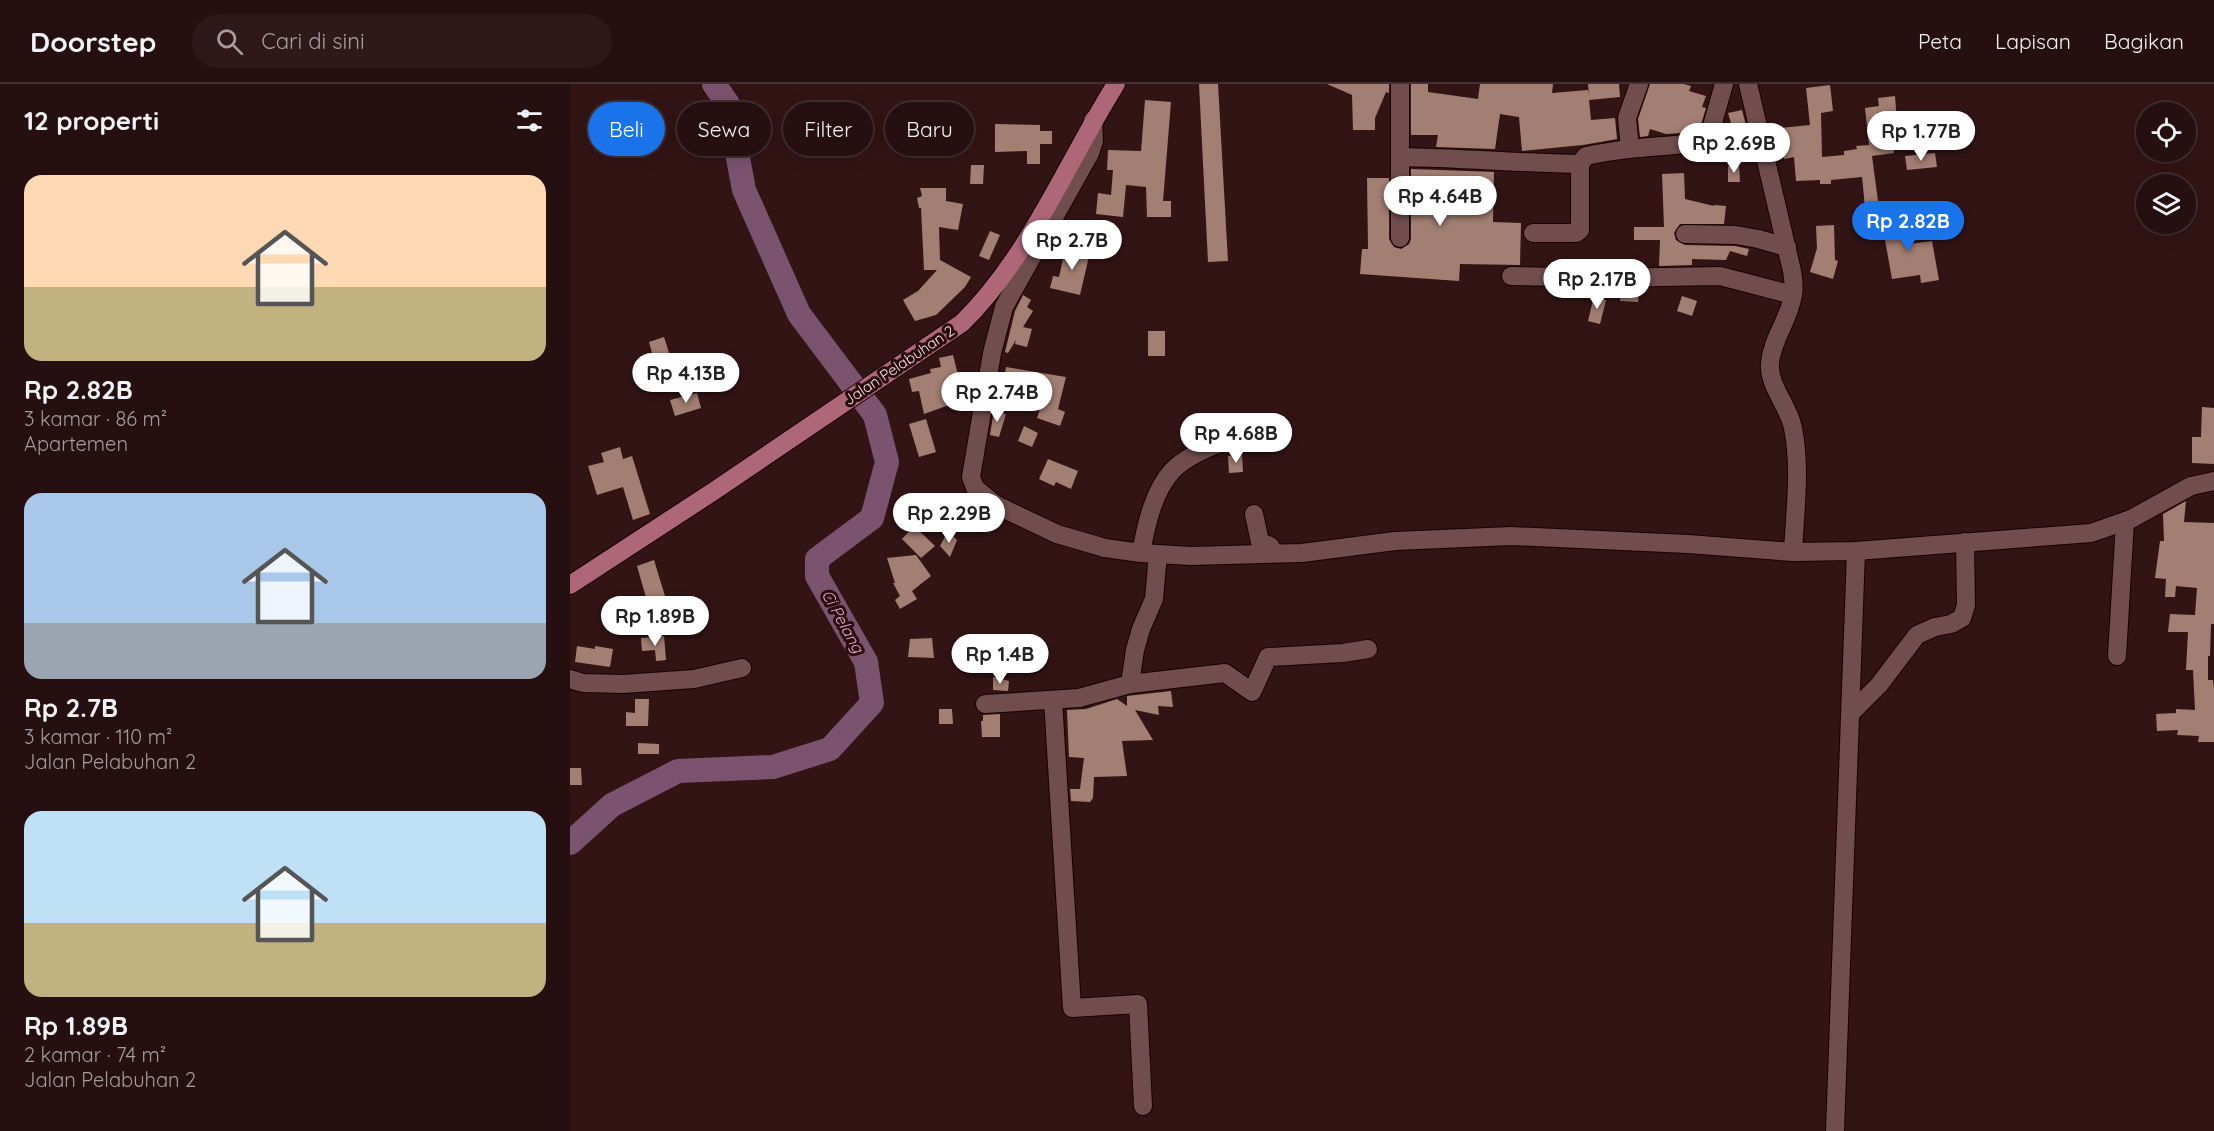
<!DOCTYPE html>
<html lang="id">
<meta charset="utf-8">
<style>
:root{--surface:#260f10;--page:#2e1819;--text:#f1f3f6;--muted:#a49c9f;--line:#422f30;--accent:#1a73e8}
body{margin:0;font-family:Quicksand,sans-serif;background:var(--page);color:var(--text);height:100vh;display:flex;flex-direction:column;font-size:22px;white-space:nowrap}
*{box-sizing:border-box;margin:0}
p{font-size:20px;color:var(--muted)}
.icon{flex:none;width:33px;height:33px;fill:none;stroke:currentColor;stroke-width:2;stroke-linecap:round;stroke-linejoin:round}
.map{position:relative;flex:1;overflow:hidden}
.sheet{display:flex;flex-direction:column;background:var(--surface);width:570px}
.sheet>*{flex:none}
.banner{position:absolute;left:18px;top:18px;width:570px;height:54px;display:flex;gap:12px}
.controls{position:absolute;left:1566px;top:18px;display:grid;gap:12px}
.controls a{display:grid;place-items:center;width:60px;height:60px;border-radius:50%;background:var(--surface);box-shadow:0 3px 15px #0003,0 0 0 2px var(--line);font-size:30px}
.price{position:absolute;translate:-50% -51px;padding:0 14px;border-radius:21px;background:#fff;color:#222;font-size:20px;line-height:39px;filter:drop-shadow(0 2px 3px #0008)}
.price::after{content:'';position:absolute;left:50%;top:36px;width:18px;height:14px;margin-left:-9px;background:inherit;clip-path:polygon(0 0,100% 0,50% 100%)}
.price.selected{background:var(--accent);color:#fff}
ul{padding:0;list-style:none}
li{display:grid;align-content:center;gap:12px;height:318px;padding:0 24px}
li span{display:grid;place-items:center;height:186px;border-radius:18px;color:#555}
li>.icon{margin-inline-start:auto}
span .icon{width:108px;height:108px;fill:#fffc;stroke-width:1}
li b{font-size:26px}
h2{display:flex;justify-content:space-between;align-items:center;height:72px;padding:0 24px;font-size:26px}
.chip{padding:0 21px;border-radius:27px;background:var(--surface);box-shadow:0 3px 15px #0003,0 0 0 2px var(--line);font-size:21px;line-height:54px}
.chip.selected{background:var(--accent);color:#fff}
header{display:flex;align-items:center;gap:36px;box-sizing:border-box;height:84px;padding:0 30px;background:var(--surface);border-bottom:2px solid var(--line)}
header strong{font-size:28px}
nav{display:flex;gap:33px;margin-inline-start:auto;font-size:21px}
.search{width:420px;height:54px;background:var(--page);display:flex;align-items:center;gap:15px;box-sizing:border-box;padding:0 21px;border-radius:33px;color:var(--muted);font-size:22px}
main{display:flex;flex:1;min-height:0}
.map>svg:first-child{display:block}
.lines{fill:none;stroke-linecap:round;stroke-linejoin:round}
.river{stroke:#7c536f;stroke-width:24}
.building{fill:#a37e72}
.minor-casing{stroke:#190103;stroke-width:20}
.major-casing{stroke:#190103;stroke-width:20}
.minor{stroke:#714d4d;stroke-width:18}
.major{stroke:#ae6679;stroke-width:18}
.labels{text-anchor:middle;dominant-baseline:central;stroke-width:6;stroke-linejoin:round;paint-order:stroke}
.street-label{font-size:15px;fill:#f9e3e2;stroke:#280b0d}
.water-label{font-size:16px;font-style:italic;fill:#edaad8;stroke:#280b0d}
</style>
<header>
<strong>Doorstep</strong>
<div class="search"><svg class="icon" aria-label="search" viewBox="0 0 24 24"><circle cx="10" cy="10" r="6"/><path d="M15 15l6 6"/></svg>Cari di sini</div>
<nav><a>Peta</a><a>Lapisan</a><a>Bagikan</a></nav>
</header>
<main>
<section class="sheet">
<h2>12 properti<svg class="icon" aria-label="filters" viewBox="0 0 24 24"><path d="M4 7h16M4 17h16"/><circle cx="9" cy="7" r="2"/><circle cx="15" cy="17" r="2"/></svg></h2>
<ul>
<li><span style="background:linear-gradient(#ffd9b3 60%,#c2b280 0)"><svg class="icon" aria-label="home" viewBox="0 0 24 24"><path d="M3 11l9-7 9 7M6 9v11h12V9"/></svg></span><div><b>Rp 2.82B</b><p>3 kamar · 86 m²</p><p>Apartemen</p></div></li>
<li><span style="background:linear-gradient(#a9c7e8 70%,#9aa5b1 0)"><svg class="icon" aria-label="home" viewBox="0 0 24 24"><path d="M3 11l9-7 9 7M6 9v11h12V9"/></svg></span><div><b>Rp 2.7B</b><p>3 kamar · 110 m²</p><p>Jalan Pelabuhan 2</p></div></li>
<li><span style="background:linear-gradient(#bfe0f5 60%,#c2b280 0)"><svg class="icon" aria-label="home" viewBox="0 0 24 24"><path d="M3 11l9-7 9 7M6 9v11h12V9"/></svg></span><div><b>Rp 1.89B</b><p>2 kamar · 74 m²</p><p>Jalan Pelabuhan 2</p></div></li>
</ul>
</section>
<div class="map">
<svg width="1644" height="1047" viewBox="0 0 1644 1047">
<rect width="100%" height="100%" fill="#331415"/>
<g class="lines">
<polyline class="river" points="0,759 42,721 108,687 203,683 260,665 302,619 296,578 247,492 247,475 302,434 317,378 305,331 229,230 174,106 158,20 144,0"/>
</g>
<g class="building">
<polygon points="629,0 648,0 658,177 638,178"/>
<polygon points="757,0 819,0 819,9 816,8 805,34 805,46 783,46 782,11"/>
<polygon points="841,0 858,0 858,8 908,15 910,0 983,0 982,9 1018,6 1019,11 1018,0 1049,0 1050,13 1019,16 1021,36 1045,34 1047,55 1013,61 952,67 949,33 930,30 925,65 866,63 868,51 841,51"/>
<polygon points="1080,0 1114,0 1121,2 1119,7 1136,12 1132,23 1136,24 1130,44 1126,42 1124,48 1096,50 1080,45 1078,52 1070,53 1068,35"/>
<polygon points="1260,1 1263,27 1251,29 1252,73 1274,71 1274,67 1287,65 1286,62 1299,61 1295,24 1309,22 1308,14 1325,12 1327,38 1320,38 1324,69 1302,72 1310,132 1296,133 1292,93 1261,96 1261,100 1250,100 1250,96 1226,97 1224,73 1214,75 1210,44 1240,41 1236,4"/>
<polygon points="575,16 601,18 593,117 601,117 601,133 577,133 576,103 556,101 553,133 526,130 528,109 541,111 543,86 537,86 538,66 571,67"/>
<polygon points="1172,26 1178,49 1165,53 1158,29"/>
<polygon points="425,40 470,41 470,47 482,47 482,60 470,60 470,80 457,80 457,67 425,68"/>
<polygon points="1365,69 1367,83 1337,86 1335,72"/>
<polygon points="401,81 414,81 413,100 400,100"/>
<polygon points="1169,81 1170,98 1158,98 1158,82"/>
<polygon points="841,85 924,88 923,138 951,139 950,181 890,180 889,197 790,190 792,165 798,165 797,94 819,94 819,155 824,163 831,165 839,160 841,155"/>
<polygon points="1114,89 1115,115 1144,122 1144,121 1156,122 1154,140 1110,140 1104,149 1106,156 1115,161 1165,162 1179,165 1177,172 1160,167 1156,176 1122,175 1122,181 1089,182 1090,156 1064,156 1064,143 1094,143 1092,90"/>
<polygon points="350,104 376,104 376,117 393,120 388,146 369,143 370,176 401,193 395,203 366,231 345,237 333,216 348,207 367,186 354,186 351,124 349,124 347,114 352,112"/>
<polygon points="1337,131 1339,160 1362,157 1369,196 1351,199 1350,191 1322,195 1315,156 1313,132"/>
<polygon points="1264,141 1265,176 1268,177 1263,195 1240,188 1247,164 1246,142"/>
<polygon points="420,147 430,151 419,176 409,172"/>
<polygon points="496,162 520,168 510,211 480,204 483,192 489,193"/>
<polygon points="1051,205 1069,205 1068,218 1050,217"/>
<polygon points="453,211 461,216 457,223 463,227 453,243 462,245 457,263 445,260 446,256 438,269 435,268 445,227"/>
<polygon points="1024,212 1036,216 1030,240 1018,237"/>
<polygon points="1112,212 1127,217 1122,232 1107,227"/>
<rect x="578" y="247" width="17" height="25"/>
<polygon points="94,253 101,275 85,280 79,258"/>
<polygon points="383,271 391,303 375,307 379,321 354,330 349,307 342,308 339,295 361,289 360,285 371,283 369,274"/>
<polygon points="436,283 496,293 488,325 495,328 490,342 467,334 474,313 472,313 474,306 446,302 445,307 432,305"/>
<polygon points="127,309 131,324 105,332 100,316"/>
<polygon points="1632,323 1644,324 1644,380 1622,379 1622,353 1631,353"/>
<polygon points="424,326 436,330 429,353 420,351"/>
<polygon points="356,335 366,368 349,373 339,340"/>
<polygon points="454,342 468,349 462,363 448,357"/>
<polygon points="50,363 53,375 62,372 80,430 63,436 53,403 27,411 18,382 34,378 31,369"/>
<polygon points="672,371 673,388 659,389 658,372"/>
<polygon points="478,375 508,387 501,405 486,398 484,402 469,395"/>
<polygon points="1616,417 1614,438 1644,439 1644,540 1641,540 1640,572 1638,572 1638,596 1643,596 1644,605 1644,658 1628,658 1629,652 1607,651 1608,646 1587,647 1586,630 1606,629 1606,625 1625,626 1623,586 1616,586 1618,548 1598,548 1600,530 1625,531 1627,504 1606,502 1605,513 1595,513 1596,495 1585,494 1590,457 1594,457 1593,430"/>
<polygon points="344,442 365,462 351,474 332,455"/>
<polygon points="378,447 387,456 380,473 370,462"/>
<polygon points="346,471 361,492 342,507 347,515 330,525 325,516 330,512 323,499 325,499 317,474"/>
<polygon points="84,476 95,512 77,517 67,482"/>
<polygon points="94,552 96,576 86,577 85,566 72,567 71,554"/>
<polygon points="362,554 364,574 338,573 340,555"/>
<polygon points="7,562 25,565 25,562 43,565 40,583 5,578"/>
<polygon points="423,593 439,597 438,607 423,606"/>
<polygon points="601,607 603,623 588,622 589,631 565,626 583,656 552,657 557,692 524,693 523,714 520,718 501,717 500,705 510,705 514,674 499,673 497,626 516,625 547,615 557,622 557,612"/>
<polygon points="65,615 79,615 78,642 56,642 56,628 65,629"/>
<polygon points="369,625 382,625 383,640 369,640"/>
<polygon points="430,630 430,653 412,653 411,637 413,637 413,631"/>
<polygon points="68,659 89,660 89,670 68,670"/>
<polygon points="0,684 11,684 12,701 0,701"/>
</g>
<g class="lines">
<g class="minor-casing">
<g id="minor">
<path d="M1178,0L1222,187C1223,195 1225,203 1223,210C1220,235 1202,254 1200,279C1198,302 1219,322 1223,344C1231,384 1225,427 1223,468"/>
<polyline points="523,36 524,57 520,69 434,223 422,269 401,393 405,404 426,421 487,450 535,464 571,469 621,472 732,469 825,457 941,452 1118,460 1223,468 1286,467 1521,449 1561,435 1621,402 1644,397"/>
<polyline points="1060,64 1057,34 1069,0"/>
<path d="M831,73C891,74 950,79 1010,80L1016,72C1054,64 1092,62 1131,59L1136,56L1140,49L1154,0"/>
<polyline points="963,149 1006,149 1010,146 1010,80"/>
<polyline points="1115,150 1166,151 1188,155 1217,163"/>
<polyline points="830,154 830,0"/>
<polyline points="941,192 1036,194 1150,192 1223,211"/>
<polyline points="684,430 690,458 700,462 704,469"/>
<path d="M571,469C576,442 583,408 602,387C621,367 664,353 690,347"/>
<polyline points="1547,572 1555,438"/>
<polyline points="0,595 13,599 53,600 124,595 172,584"/>
<polyline points="560,600 655,589 682,608 698,573 773,569 798,565"/>
<polyline points="483,616 502,924 568,920 573,1022"/>
<polyline points="415,620 509,614 560,600 565,566 571,545 584,515 588,470"/>
<polyline points="1281,629 1309,601 1347,551 1365,543 1381,540 1392,534 1396,521 1395,458"/>
<polyline points="1265,1047 1286,467"/>
</g>
</g>
<g class="major-casing">
<path id="major" d="M0,501L144,407L392,239C460,172 496,80 546,0"/>
</g>
<use href="#minor" class="minor"/>
<use href="#major" class="major"/>
</g>
<g class="labels">
<g class="street-label">
<text transform="translate(329 281) rotate(-34)">Jalan Pelabuhan 2</text>
</g>
<g class="water-label">
<text transform="translate(273 537) rotate(61)">Ci Pelang</text>
</g>
</g>
</svg>
<div class="controls">
<a><svg class="icon" aria-label="locate" viewBox="0 0 24 24"><circle cx="12" cy="12" r="6"/><path d="M12 2v4M12 18v4M2 12h4M18 12h4"/></svg></a>
<a><svg class="icon" aria-label="layers" viewBox="0 0 24 24"><path d="M12 4l9 5-9 5-9-5zM3 14l9 5 9-5"/></svg></a>
</div>
<b class="price" style="left:1351px;top:78px">Rp 1.77B</b>
<b class="price" style="left:1164px;top:90px">Rp 2.69B</b>
<b class="price" style="left:870px;top:143px">Rp 4.64B</b>
<b class="price selected" style="left:1338px;top:168px">Rp 2.82B</b>
<b class="price" style="left:502px;top:187px">Rp 2.7B</b>
<b class="price" style="left:1027px;top:226px">Rp 2.17B</b>
<b class="price" style="left:116px;top:320px">Rp 4.13B</b>
<b class="price" style="left:427px;top:339px">Rp 2.74B</b>
<b class="price" style="left:666px;top:380px">Rp 4.68B</b>
<b class="price" style="left:379px;top:460px">Rp 2.29B</b>
<b class="price" style="left:85px;top:563px">Rp 1.89B</b>
<b class="price" style="left:430px;top:601px">Rp 1.4B</b>
<div class="banner">
<a class="chip selected">Beli</a>
<a class="chip">Sewa</a>
<a class="chip">Filter</a>
<a class="chip">Baru</a>
</div>
</div>
</main>
